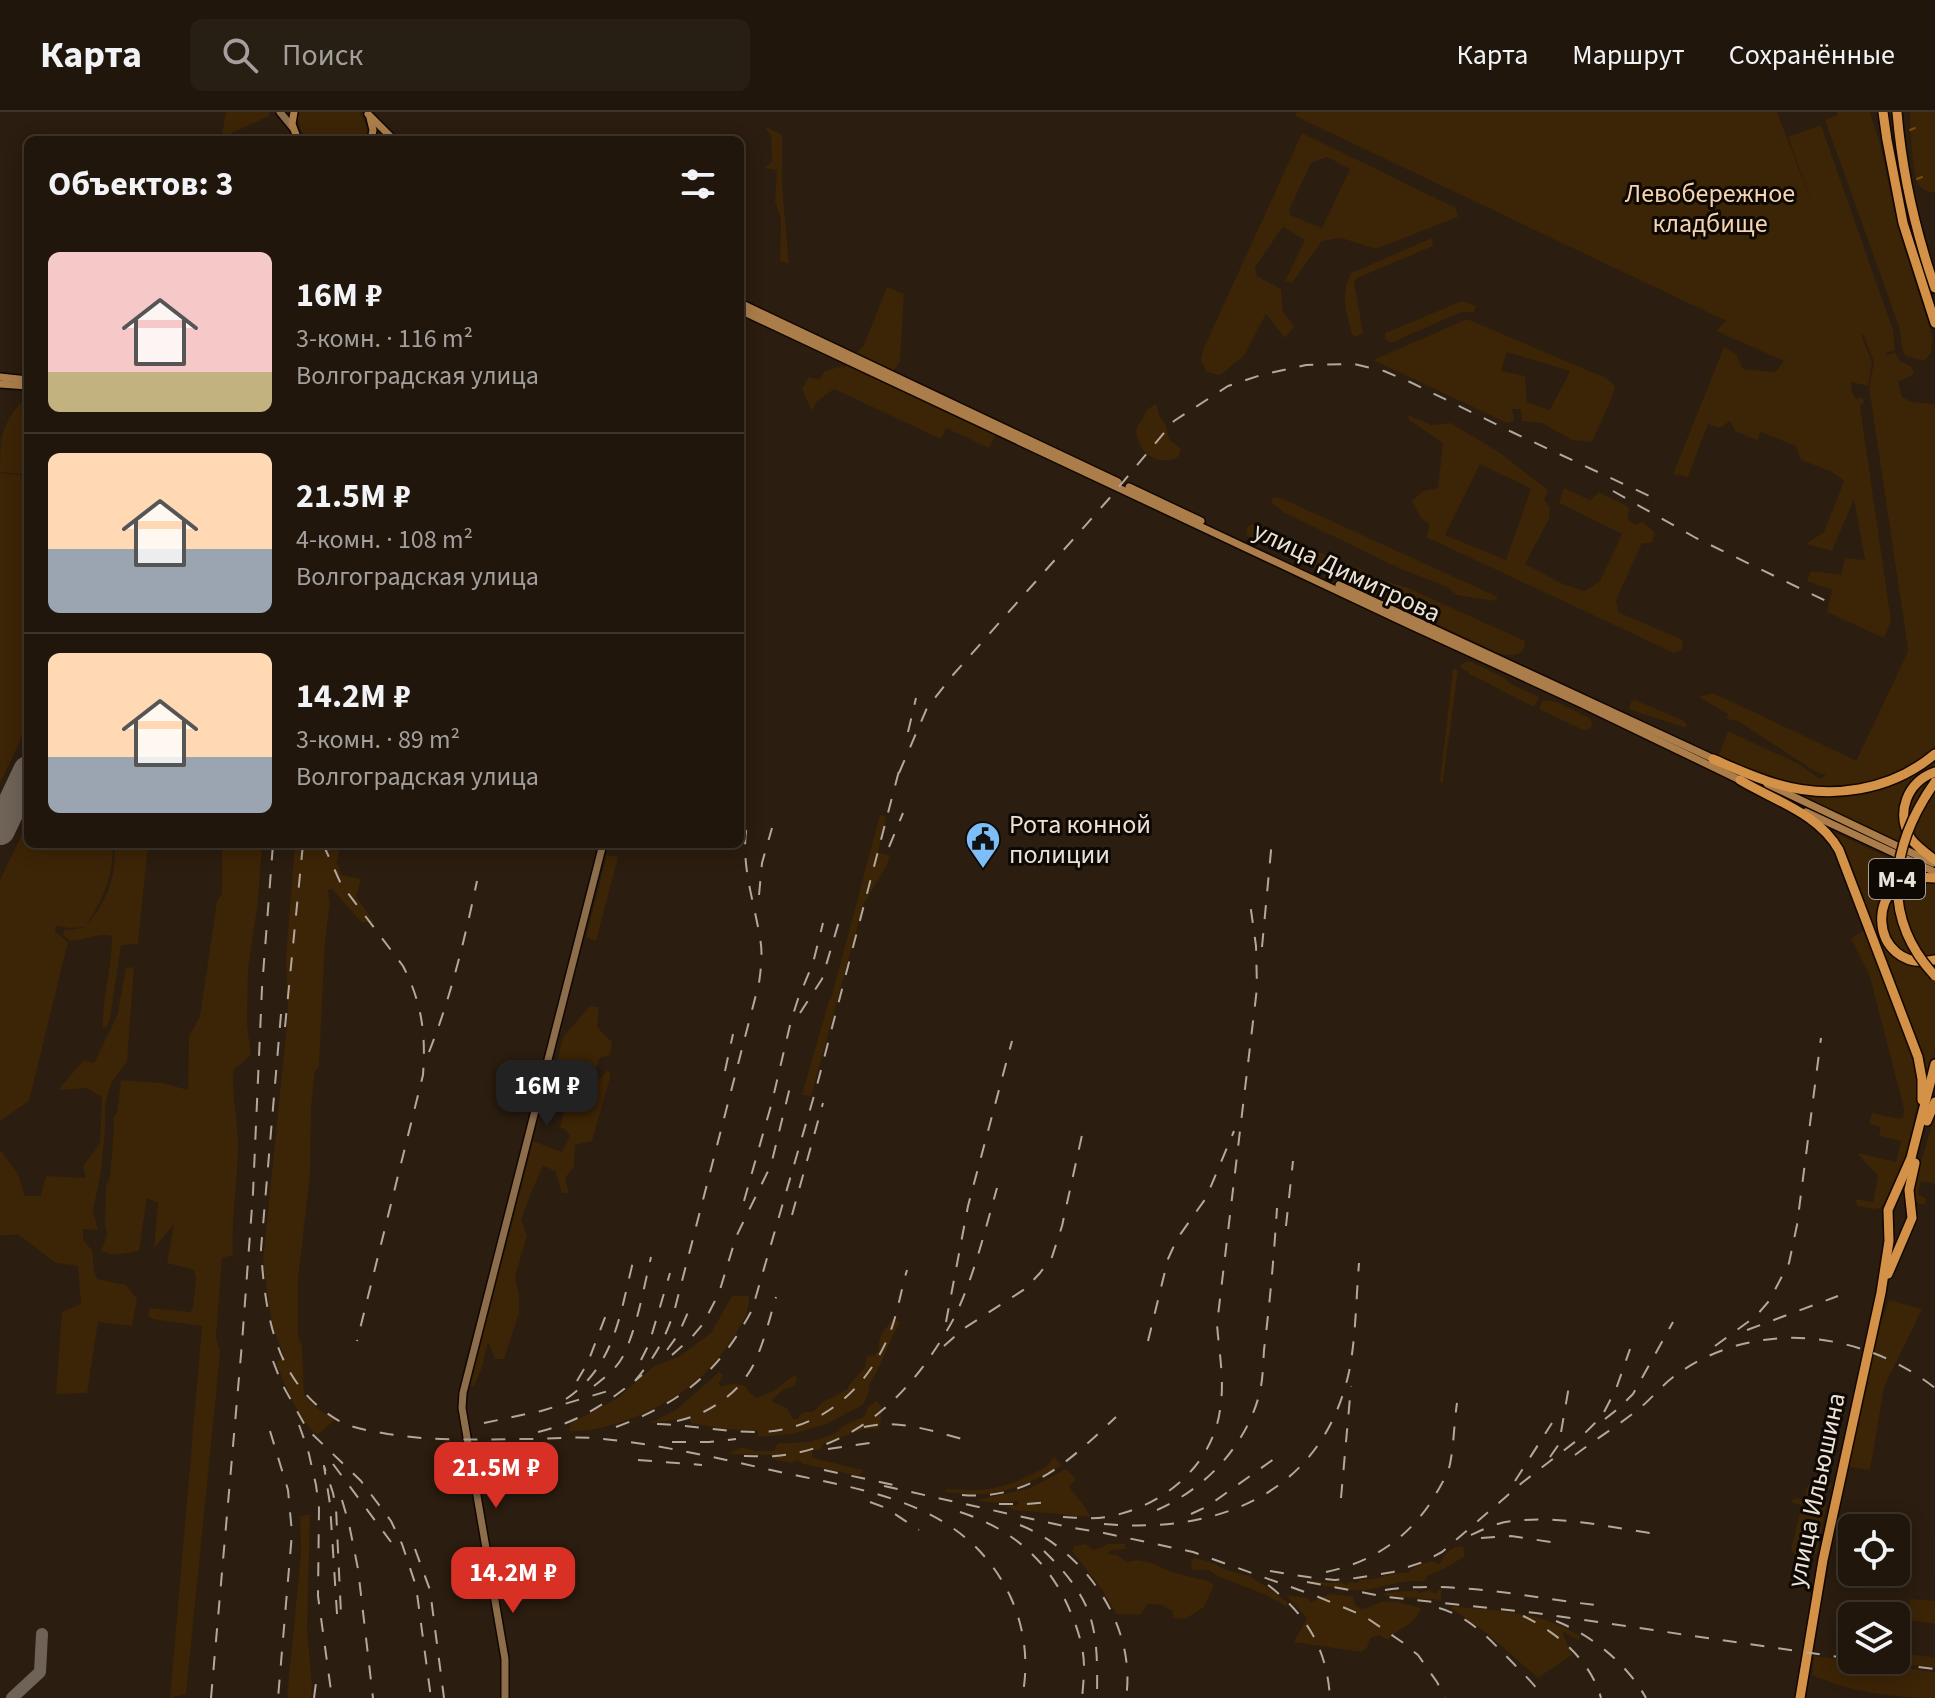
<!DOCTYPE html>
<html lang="ru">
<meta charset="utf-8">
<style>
:root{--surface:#20160b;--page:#281f14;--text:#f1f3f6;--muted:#a29f9d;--line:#3d352c;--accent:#d93025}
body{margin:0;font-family:"Source Sans 3",sans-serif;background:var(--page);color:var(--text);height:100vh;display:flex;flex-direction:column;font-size:30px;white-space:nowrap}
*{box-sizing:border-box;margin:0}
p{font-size:26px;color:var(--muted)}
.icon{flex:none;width:44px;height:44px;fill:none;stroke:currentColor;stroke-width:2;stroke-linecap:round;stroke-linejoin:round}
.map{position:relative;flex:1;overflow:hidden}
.side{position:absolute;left:24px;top:24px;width:720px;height:712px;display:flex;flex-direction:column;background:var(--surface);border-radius:12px;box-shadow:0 4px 20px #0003,0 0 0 2px var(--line)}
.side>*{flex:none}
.controls{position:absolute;left:1838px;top:1402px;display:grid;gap:16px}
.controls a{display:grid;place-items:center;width:72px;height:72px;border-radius:12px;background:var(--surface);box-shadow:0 4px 20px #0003,0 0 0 2px var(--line);font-size:40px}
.price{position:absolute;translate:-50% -68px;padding:0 18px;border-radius:16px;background:var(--accent);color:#fff;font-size:26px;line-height:52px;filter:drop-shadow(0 2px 4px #0008)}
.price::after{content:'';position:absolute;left:50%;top:48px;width:24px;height:18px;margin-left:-12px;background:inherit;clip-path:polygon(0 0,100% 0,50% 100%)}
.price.on{background:#222;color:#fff}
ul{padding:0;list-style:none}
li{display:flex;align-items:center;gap:24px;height:200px;padding:0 24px}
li+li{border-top:2px solid var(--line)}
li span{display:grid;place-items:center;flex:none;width:224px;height:160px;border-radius:12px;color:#555}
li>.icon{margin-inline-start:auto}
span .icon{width:96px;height:96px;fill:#fffc;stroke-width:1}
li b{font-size:34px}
h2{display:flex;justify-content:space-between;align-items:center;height:96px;padding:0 24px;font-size:34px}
header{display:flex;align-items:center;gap:48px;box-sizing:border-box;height:112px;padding:0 40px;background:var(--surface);border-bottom:2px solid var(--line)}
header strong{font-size:38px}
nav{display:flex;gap:44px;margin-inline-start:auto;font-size:28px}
.search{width:560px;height:72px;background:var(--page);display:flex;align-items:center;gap:20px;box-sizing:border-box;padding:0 28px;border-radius:12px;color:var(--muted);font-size:30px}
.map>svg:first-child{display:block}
.green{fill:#3c2406;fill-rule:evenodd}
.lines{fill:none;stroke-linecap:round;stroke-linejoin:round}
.stream{stroke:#7a4a05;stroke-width:2}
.taxiway{stroke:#6f6256;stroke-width:12}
.runway{stroke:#6f6256;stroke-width:30}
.secondary-casing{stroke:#130700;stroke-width:10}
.primary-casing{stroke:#130700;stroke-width:10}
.highway-casing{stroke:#130700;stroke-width:12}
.secondary{stroke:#8d6e4c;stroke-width:7}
.primary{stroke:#ab7d4a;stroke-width:7}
.highway{stroke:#d49248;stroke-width:9}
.rail{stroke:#b3a89d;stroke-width:2;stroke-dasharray:14 14;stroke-linecap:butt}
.highway-bridge-casing{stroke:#130700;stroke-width:12;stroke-linecap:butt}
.highway-bridge{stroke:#d49248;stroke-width:9}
.labels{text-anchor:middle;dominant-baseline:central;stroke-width:6;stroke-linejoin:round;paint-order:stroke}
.shield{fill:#0f0904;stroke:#a9a198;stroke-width:2}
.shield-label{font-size:24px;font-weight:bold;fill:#ebe2d8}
.park-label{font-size:26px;fill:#f6d3b0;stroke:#0f0904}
.street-label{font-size:26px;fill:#ebe2d8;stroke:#0f0904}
.poi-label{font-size:26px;fill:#ebe2d8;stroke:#0f0904;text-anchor:start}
</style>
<header>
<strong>Карта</strong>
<div class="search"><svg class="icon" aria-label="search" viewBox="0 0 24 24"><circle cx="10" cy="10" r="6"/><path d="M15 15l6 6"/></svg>Поиск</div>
<nav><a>Карта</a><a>Маршрут</a><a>Сохранённые</a></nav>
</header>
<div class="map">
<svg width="1935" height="1586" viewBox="0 0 1935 1586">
<rect width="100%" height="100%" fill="#2b1d0f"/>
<g class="green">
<polygon points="226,0 269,0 269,4 225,24 222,22"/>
<polygon points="298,0 360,0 368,17 366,28 305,28 298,9"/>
<path d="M1297,0H1777L1814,97L1788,25L1821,13L1893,218L1895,238L1885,241L1886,243L1895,241L1900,249L1911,254L1914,262L1898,270L1902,285L1912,290L1935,292V637C1887,677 1829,685 1770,666C1752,661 1735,652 1718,645L1728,619L1799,652L1820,667L1826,663L1816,660L1738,609L1727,607L1728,602L1699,585L1713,581L1855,648L1857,647L1906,544L1908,537L1869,275L1874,250L1864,224L1861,222L1872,251L1868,274L1851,270L1852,280L1856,287L1861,285L1864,289L1860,294L1891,509L1884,526L1827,500L1832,478L1807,469L1811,459L1841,463L1845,446L1865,448L1854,387L1832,439L1806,432L1824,420L1844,369L1832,360L1801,348L1796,334L1760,320L1758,329L1735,319L1730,309L1720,316L1708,312L1688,365L1673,362L1724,235L1736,242L1743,257L1775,260L1784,249L1716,219L1726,209L1295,4Z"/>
<path d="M1837,0H1870L1880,32L1899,120L1933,226L1931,241L1924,249L1906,244C1899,234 1902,223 1898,212L1825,8L1837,3Z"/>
<path d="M1910,0H1935V81C1928,80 1922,78 1918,72C1912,62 1910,14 1910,0Z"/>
<polygon points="764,14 782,23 782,74 789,152 780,149 781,107 775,90 777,58 764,56 772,50 771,23"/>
<path d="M1302,21L1456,96L1458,105L1376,137L1341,126L1322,129L1292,171L1285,169L1305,128L1283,115L1255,155L1257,164L1281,177L1283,200L1294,214L1285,226L1266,202L1243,245L1220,263L1207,260L1201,249L1203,238ZM1327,45L1350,57L1322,116L1290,103L1289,98L1311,51Z"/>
<path d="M1432,126L1433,134L1357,166L1354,170L1363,220L1357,225L1352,223C1346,199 1340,185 1351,161Z"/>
<polygon points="887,175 904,182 900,250 896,256 890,260 856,245 856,241 863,235"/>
<polygon points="1462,189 1476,194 1474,200 1461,200 1391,231 1385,227 1385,221"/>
<path d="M1467,207L1606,266L1615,274L1613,283L1592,330L1572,328L1542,311L1522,309L1521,297H1512L1514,309L1507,311L1373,248ZM1507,240L1570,259L1550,298L1527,290L1525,264L1501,259Z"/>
<polygon points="846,253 996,322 989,336 946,316 941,327 834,277 816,290 813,297 811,297 802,277 809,265 819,268 825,259 842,254 845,256"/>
<path d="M24,288L28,289V363L0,360C0,328 0,312 24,288Z"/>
<path d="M1155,292L1157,294L1159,304L1165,312L1169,327L1181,337C1178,347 1176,348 1166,348C1148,349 1137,335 1136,317L1148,297Z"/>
<path d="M1408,303L1431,313L1451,311L1500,341L1548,378L1544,388L1550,395L1549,407L1525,452L1563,472L1584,479L1600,469L1622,422L1559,391L1564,376L1590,388L1599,380L1629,395L1628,408L1637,413L1642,409L1655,421L1652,431H1642L1616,488L1618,500L1683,528L1682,537L1674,541L1426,425L1430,413L1421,406L1412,389L1423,379L1438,376L1443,331L1409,308ZM1480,352L1531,377L1506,448L1445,423Z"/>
<polygon points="0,361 28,364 28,612 0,671"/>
<polygon points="1274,385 1281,386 1498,485 1494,489 1457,483 1447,475 1401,457 1285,401 1273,392 1271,388"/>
<path d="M1252,412L1364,459L1378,467L1408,476L1525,529C1525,548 1505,544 1494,539L1249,425L1246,423L1247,415Z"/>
<polygon points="1466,550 1472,550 1503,565 1511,572 1539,585 1534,595 1469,562 1469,560 1461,556 1461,552"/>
<polygon points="1453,556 1458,559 1443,669 1441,670 1440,669"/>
<polygon points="1543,588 1557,590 1591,607 1592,614 1587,618 1583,618 1539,597"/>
<polygon points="1635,588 1682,608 1687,612 1686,616 1631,598 1629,594 1632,589"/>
<path d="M1935,646V656C1895,671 1887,705 1915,737L1791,679L1843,683Z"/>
<polygon points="1935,662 1935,743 1919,730 1908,713 1909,689 1919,671"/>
<polygon points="880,703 886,705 878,741 890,743 886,755 864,791 811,984 802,983 829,889 831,887"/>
<path d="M28,710V732H112C115,762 102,789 87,812C106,793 118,759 114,732H148L138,832L121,833L110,907L107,915L103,916C102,885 112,855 112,824C98,820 85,829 70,829L63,823L65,817L71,818L85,815L70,816L56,814L55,820L68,830L29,989L0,1009V768Z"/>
<path d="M1831,719L1922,761C1916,762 1909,762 1903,765C1881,775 1872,803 1882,824C1884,830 1887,837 1892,840C1901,846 1924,849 1935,851V941L1927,977L1921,941L1844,736Z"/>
<path d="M222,732H262L258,789L248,858L247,912L251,943L234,957C231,983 238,1006 238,1032C238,1069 231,1106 233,1143L222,1146L216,1225L220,1240L216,1283L186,1582L170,1586L202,1214L152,1207L148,1204L149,1196L190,1200L193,1196L196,1167L194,1158L167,1151L174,1112L154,1136L158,1091L147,1086L139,1139L114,1143L101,1139L107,1123L105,1112L106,1074L110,1064L114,1016L113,1006L117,1000L121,968L163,971L188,978L189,924L200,904L217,789L222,782Z"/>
<path d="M295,732H340L337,751L341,763L361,767L356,785L374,810H361L332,777L328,778L330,792L325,828L319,955L315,958L311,996L310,1063L298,1167V1224L302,1234L304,1283L317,1296L335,1308L317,1323C297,1305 286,1275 276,1251L284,1244L272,1213L263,1149L288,901L286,845Z"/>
<polygon points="607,743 618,745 596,829 586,825"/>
<polygon points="1935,770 1935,845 1914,845 1902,840 1890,828 1884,803 1890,787 1908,772"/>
<polygon points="1865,818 1917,954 1919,985 1904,1054 1885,1091 1880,1096 1874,1097 1857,1094 1856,1087 1873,1090 1878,1064 1859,1043 1859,1041 1896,1050 1901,1029 1879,1024 1881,1015 1869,1012 1872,1001 1900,1007 1903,1005 1904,997 1870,865 1851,826"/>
<polygon points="134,855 127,950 111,971 105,993 105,1017 101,1060 93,1099 98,1118 83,1117 83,1128 92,1138 94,1158 97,1167 126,1173 137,1187 132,1214 98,1210 87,1281 56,1282 62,1200 81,1192 78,1154 56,1151 18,1122 0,1124 0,1040 1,1039 18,1062 25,1084 41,1084 46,1064 86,1066 83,1054 100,1032 102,985 87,976 58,978 84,948 94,951 117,904 126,856"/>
<polygon points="590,894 599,895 597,915 612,930 610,943 599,946 594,964 600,967 607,958 611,962 592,1029 575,1033 574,1054 565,1066 569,1081 562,1081 555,1059 543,1054 530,1083 521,1108 527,1124 515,1165 519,1183 519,1201 504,1247 495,1247 488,1230 482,1255 474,1275 470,1273 533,1029 562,1040 570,1024 565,1017 560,1016 566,990 578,993 582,980 554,974 555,971 552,970 563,925"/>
<polygon points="1935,1002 1935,1072 1921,1069 1918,1082 1927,1087 1924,1092 1919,1092 1914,1087 1913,1078"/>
<path d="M732,1184H749C750,1201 740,1215 731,1229C722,1242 711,1256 699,1267C671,1293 607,1322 569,1319L571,1311L618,1286L654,1254L680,1244L711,1221Z"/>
<polygon points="1889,1188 1922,1197 1884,1275 1870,1358 1850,1355 1846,1351 1875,1229"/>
<path d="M892,1207L900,1210C888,1231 882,1254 868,1274L870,1277L863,1293L824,1313L792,1322L760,1325L758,1324V1319L723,1317L691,1311L689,1305L648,1312L676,1298L719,1260L723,1263L719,1271L721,1275C729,1271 739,1271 747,1275L748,1279L756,1286L773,1279L795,1263L797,1266L795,1273L783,1278L772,1288L773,1290L787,1296L793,1307H799V1303L805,1300H813L823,1290L848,1277V1274L866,1254L865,1251L868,1243L874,1244L879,1238C878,1220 886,1219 892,1207Z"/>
<path d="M876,1289L881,1294V1308L879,1317H864L823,1332L821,1337L812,1339V1345L817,1347L863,1358L859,1364L803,1352L797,1348L792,1351L775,1348L771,1343L727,1342L742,1335L754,1339H774L776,1333L779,1331C800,1332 821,1329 839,1319L841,1315L865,1304L868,1295Z"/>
<path d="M1054,1345L1062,1353C1043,1366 1007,1381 984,1382C971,1383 958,1381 945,1380L946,1377C978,1379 999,1379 1028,1364C1040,1358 1047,1356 1054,1345Z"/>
<path d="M1064,1358H1067L1076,1367L1069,1374C1075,1384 1087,1394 1090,1405L1014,1398L1005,1394L1018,1393L1019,1389L1001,1391L979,1389L978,1388L1030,1376Z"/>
<path d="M1821,1367L1829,1369L1831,1373L1827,1382L1802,1393L1790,1390L1795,1386L1808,1388L1809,1386L1805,1382C1807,1372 1811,1369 1821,1367Z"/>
<polygon points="1821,1391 1826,1393 1826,1395 1817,1442 1813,1445 1796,1445 1791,1437 1800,1401 1803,1397"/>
<polygon points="305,1403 310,1403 307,1518 312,1572 311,1586 287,1586 301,1441 300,1405"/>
<polygon points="1085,1432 1094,1438 1108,1432 1125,1432 1126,1437 1111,1438 1108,1442 1117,1443 1127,1450 1138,1448 1152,1451 1171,1460 1208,1469 1214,1473 1204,1495 1185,1507 1173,1506 1173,1499 1161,1493 1148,1492 1140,1503 1116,1502 1102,1477 1072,1439 1074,1434"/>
<path d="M1461,1434L1464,1436V1445C1455,1450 1436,1462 1428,1463L1424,1470C1405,1466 1384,1476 1365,1478C1348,1479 1330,1475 1313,1471V1469L1330,1471L1341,1470L1346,1473L1350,1470L1357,1471L1360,1468C1377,1468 1391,1461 1409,1460C1414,1454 1427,1449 1435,1449L1437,1452L1441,1451C1443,1442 1452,1435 1461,1434Z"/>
<polygon points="1195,1446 1216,1452 1224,1457 1249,1464 1266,1474 1287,1490 1287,1495 1266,1483 1217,1464 1209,1458 1192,1458 1191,1448"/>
<polygon points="1442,1477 1441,1488 1389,1484 1380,1482 1416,1478 1420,1481 1430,1478 1435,1482 1438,1478"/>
<path d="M1329,1482L1353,1484L1355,1493L1362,1497C1370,1496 1374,1492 1381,1490C1393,1487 1409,1493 1421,1496C1414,1514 1401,1514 1388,1528L1379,1523L1370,1526L1367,1536L1361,1540L1294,1530L1307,1506L1286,1483L1307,1486L1311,1490Z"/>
<polygon points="1910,1487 1935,1489 1935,1512 1909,1508"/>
<path d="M1452,1494C1498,1499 1540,1499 1580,1524L1579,1528C1572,1527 1569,1521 1562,1520L1572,1543L1538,1566C1509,1542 1484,1515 1451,1497Z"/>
<polygon points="1896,1541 1931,1545 1935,1547 1935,1556 1876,1548 1896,1548"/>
<path d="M1814,1544L1935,1560V1586C1894,1586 1850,1580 1812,1563Z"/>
</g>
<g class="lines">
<g class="stream">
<polyline points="1910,18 1915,16"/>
<polyline points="1917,67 1922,65"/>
</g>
<polyline class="taxiway" points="12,1586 40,1560 42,1522"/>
<polyline class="runway" points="0,718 28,659"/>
<g class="secondary-casing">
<g id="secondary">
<polyline points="280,0 293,16"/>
<polyline points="505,1586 505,1547 462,1296 463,1281 603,732"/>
</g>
</g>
<g class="primary-casing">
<g id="primary">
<polyline points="294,0 292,12 298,28"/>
<polyline points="368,2 394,28"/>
<polyline points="370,6 373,18 371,28"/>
<polyline points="740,191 1118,370"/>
<polyline points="740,198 1410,513 1580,591 1744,670"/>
<polyline points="0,265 28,268"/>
<polyline points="0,272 28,274"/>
<polyline points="1129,375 1201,409"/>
<polyline points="1339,473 1716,648"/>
<polyline points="1767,672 1933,751"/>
<polyline points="1806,700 1935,760"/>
</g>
</g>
<g class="highway-casing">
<g id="highway">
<polyline points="1883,0 1887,28 1903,111 1935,211"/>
<path d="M1897,0C1902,61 1915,118 1935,176"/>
<path d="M1713,647C1734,656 1755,666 1777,672C1831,688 1891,679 1935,642"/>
<path d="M1935,660C1907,670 1895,701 1911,727C1917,735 1927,742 1935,748"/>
<path d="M1740,668C1775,689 1818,701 1839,738L1918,945L1922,967V988"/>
<path d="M1935,766C1860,757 1868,863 1935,848"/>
<polyline points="1927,1009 1935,990"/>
<polyline points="1888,1162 1912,1106 1909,1078 1915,1051"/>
<polyline points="1800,1586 1823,1448 1881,1181 1889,1129 1888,1098 1911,1046 1935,952"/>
</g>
</g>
<use href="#secondary" class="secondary"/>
<use href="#primary" class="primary"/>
<use href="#highway" class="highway"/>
<g class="rail">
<polyline points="1613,379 1696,426 1826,489"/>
<polyline points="908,620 916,586"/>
<polyline points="899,661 927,596 952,564 1107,389 1174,309 1228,274 1261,263 1306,253 1354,252 1384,259 1410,270 1514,321 1658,388"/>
<path d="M323,732L341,772L403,854C422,891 426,922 423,963L357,1229"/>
<polyline points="889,735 903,701"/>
<polyline points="759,783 762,751 772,716"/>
<polyline points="1262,835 1272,728"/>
<polyline points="800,901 822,867 840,806"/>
<path d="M281,902L261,1137C265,1204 276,1274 341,1310C355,1317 372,1319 388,1322C437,1330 488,1327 538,1327C556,1326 575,1325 593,1326C653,1331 713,1345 771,1358C865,1379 966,1388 1011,1486C1025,1517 1029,1552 1022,1586"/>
<polyline points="285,915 303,732"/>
<path d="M429,940C451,885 465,826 477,769"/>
<polyline points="725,959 733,922"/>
<polyline points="744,1089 772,990 791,909 798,887 813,851 823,811"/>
<polyline points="792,1103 823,991"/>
<polyline points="1286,1114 1293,1049"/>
<polyline points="946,1210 968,1094 1012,929"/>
<polyline points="1747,1218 1838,1184"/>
<polyline points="1148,1229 1168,1147 1177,1127 1206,1086 1234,1019"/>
<polyline points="944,1234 963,1217 1025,1177 1040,1161 1052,1145 1062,1114 1084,1014"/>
<polyline points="1715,1234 1756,1204 1769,1189 1789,1151 1797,1113 1821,926"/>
<polyline points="667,1238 678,1223 689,1198"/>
<polyline points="672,1243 692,1225 703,1212 719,1181 736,1125 771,1053 790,975"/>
<polyline points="641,1248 649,1232 670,1161"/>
<polyline points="273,1249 282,1272 307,1317 361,1369 391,1409 402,1432 416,1474 431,1586"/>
<polyline points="577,1269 588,1250 609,1195"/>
<path d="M635,1269C656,1243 663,1231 674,1200L759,871C761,856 763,842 760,826C754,789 740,751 747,713"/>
<path d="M594,1274C605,1265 618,1256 624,1242C637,1215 644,1175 651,1145"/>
<path d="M566,1287C616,1253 620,1200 634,1146"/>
<polyline points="1605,1307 1619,1296 1633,1282 1673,1210"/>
<path d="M677,1309C711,1302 744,1278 757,1245C765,1226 770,1205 776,1185"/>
<polyline points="484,1311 541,1299 608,1279 616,1274"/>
<path d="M657,1312C692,1313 728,1321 763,1320C823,1317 870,1274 891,1218C898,1199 901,1178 907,1158"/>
<polyline points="299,1313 308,1338 316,1373 319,1396 318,1484 332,1586"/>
<path d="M616,1315C681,1291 719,1260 752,1198L816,977L901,651"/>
<path d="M864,1315C900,1306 938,1321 973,1330"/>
<polyline points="270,1319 288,1378 292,1421 278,1586"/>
<path d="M538,1320C579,1310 609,1290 642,1263"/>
<polyline points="672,1330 709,1330 736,1327"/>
<polyline points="828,1337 876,1330"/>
<path d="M1575,1343C1596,1327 1619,1313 1640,1296C1652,1286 1663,1272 1676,1263C1755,1206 1861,1218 1935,1276"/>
<path d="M744,1344C754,1344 765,1345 775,1344C846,1338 899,1293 936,1236C945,1222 954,1208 960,1193C976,1156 986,1115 997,1076"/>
<polyline points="1550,1345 1559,1332 1569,1274"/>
<polyline points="638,1348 702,1353"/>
<polyline points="333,1352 391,1430"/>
<polyline points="824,1358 894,1373"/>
<polyline points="1515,1369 1552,1311"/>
<polyline points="884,1374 1068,1415 1104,1421 1193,1440 1316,1484 1364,1504 1402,1530 1418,1543 1437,1570 1445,1586"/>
<path d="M962,1383C1030,1389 1071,1347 1116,1305"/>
<polyline points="1341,1386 1351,1274"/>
<polyline points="342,1388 349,1412 358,1457 373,1586"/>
<polyline points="870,1390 886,1396 919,1418"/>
<polyline points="999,1392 1026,1392 1050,1390"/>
<path d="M1157,1398C1204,1377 1243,1337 1258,1287C1263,1271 1263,1254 1264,1238C1270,1190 1274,1143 1277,1096"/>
<path d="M960,1400C1013,1417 1050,1450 1071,1501C1078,1518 1084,1536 1084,1555C1084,1565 1083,1576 1082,1586"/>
<polyline points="1191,1402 1208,1394 1278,1344"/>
<path d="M1063,1405C1077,1406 1092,1407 1106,1405C1161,1396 1212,1355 1220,1298C1225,1268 1219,1241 1217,1212L1257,876L1256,834L1250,791"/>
<path d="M1104,1412C1218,1422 1322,1382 1349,1260C1356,1225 1356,1187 1359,1151"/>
<path d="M1020,1413C1085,1439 1137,1514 1126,1586"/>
<path d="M1471,1423C1484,1417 1498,1410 1513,1409C1560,1403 1614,1416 1662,1423"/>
<polyline points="1481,1426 1511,1424 1564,1432"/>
<polyline points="415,1437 430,1478 444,1586"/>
<path d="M1044,1439C1096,1490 1098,1516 1097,1586"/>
<polyline points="1270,1459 1314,1466 1335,1468 1356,1466 1393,1460 1423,1450 1442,1440 1523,1370 1580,1326 1602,1304 1616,1277 1630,1237"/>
<path d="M1326,1460C1374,1450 1413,1423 1437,1380C1442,1371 1448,1362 1450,1352C1454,1332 1454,1311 1457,1291"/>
<polyline points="1307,1470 1387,1485 1536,1501 1852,1547"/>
<path d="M1268,1473C1307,1503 1327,1537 1330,1586"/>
<path d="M1385,1478C1453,1468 1527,1485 1595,1493"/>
<path d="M1439,1496C1471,1505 1491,1529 1514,1552C1524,1563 1536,1573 1543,1586"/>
<polyline points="337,1502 330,1392 324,1354 333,1381 336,1396 341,1502"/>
<path d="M1523,1504C1557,1520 1591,1549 1601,1586"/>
<path d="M1556,1509C1593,1524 1627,1552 1646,1586"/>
<polyline points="1863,1548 1935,1557"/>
<polyline points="211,1586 242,1231 253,1081 262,876 273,732"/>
<polyline points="314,1586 317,1563"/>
</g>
<g class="highway-bridge-casing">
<path id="highway-bridge" d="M1935,670C1891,732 1879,804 1935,864"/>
</g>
<use href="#highway-bridge" class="highway-bridge"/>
</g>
<defs>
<g id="civic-pin" transform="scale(1.8)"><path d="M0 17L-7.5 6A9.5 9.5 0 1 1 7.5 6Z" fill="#7dbef9" stroke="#0f0904"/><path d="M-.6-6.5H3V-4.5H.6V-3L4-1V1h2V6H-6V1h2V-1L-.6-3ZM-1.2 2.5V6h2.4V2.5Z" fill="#111"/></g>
</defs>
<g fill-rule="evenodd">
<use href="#civic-pin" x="983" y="727"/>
</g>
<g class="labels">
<rect class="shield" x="1869" y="747" width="56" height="40" rx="6"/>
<g class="shield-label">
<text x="1897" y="767">М-4</text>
</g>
<g class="park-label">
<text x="1710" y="81">Левобережное<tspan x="1710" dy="30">кладбище</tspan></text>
</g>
<g class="street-label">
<text transform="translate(1347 460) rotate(25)">улица Димитрова</text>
<text transform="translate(1816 1378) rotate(-78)">улица Ильюшина</text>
</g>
<g class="poi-label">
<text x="1009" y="712">Рота конной<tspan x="1009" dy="30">полиции</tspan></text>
</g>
</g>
</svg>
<div class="controls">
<a><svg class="icon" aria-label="locate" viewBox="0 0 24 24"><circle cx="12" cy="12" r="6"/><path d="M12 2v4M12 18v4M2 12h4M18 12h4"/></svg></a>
<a><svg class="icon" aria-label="layers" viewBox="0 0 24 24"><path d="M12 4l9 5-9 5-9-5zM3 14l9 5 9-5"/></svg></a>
</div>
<b class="price on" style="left:547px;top:1016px">16M ₽</b>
<b class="price" style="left:496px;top:1398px">21.5M ₽</b>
<b class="price" style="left:513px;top:1503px">14.2M ₽</b>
<section class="side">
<h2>Объектов: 3<svg class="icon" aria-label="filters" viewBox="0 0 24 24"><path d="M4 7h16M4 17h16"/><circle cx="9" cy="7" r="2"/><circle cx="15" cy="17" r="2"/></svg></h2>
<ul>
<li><span style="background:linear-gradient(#f6c9c9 75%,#c2b280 0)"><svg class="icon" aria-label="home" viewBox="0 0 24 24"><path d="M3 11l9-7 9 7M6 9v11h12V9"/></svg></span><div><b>16M ₽</b><p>3-комн. · 116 m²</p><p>Волгоградская улица</p></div></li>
<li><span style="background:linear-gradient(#ffd9b3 60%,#9aa5b1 0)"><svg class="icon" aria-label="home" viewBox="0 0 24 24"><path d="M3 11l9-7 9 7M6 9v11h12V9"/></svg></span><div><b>21.5M ₽</b><p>4-комн. · 108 m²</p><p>Волгоградская улица</p></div></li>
<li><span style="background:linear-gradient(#ffd9b3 65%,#9aa5b1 0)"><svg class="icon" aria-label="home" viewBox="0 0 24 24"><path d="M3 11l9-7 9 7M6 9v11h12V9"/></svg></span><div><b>14.2M ₽</b><p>3-комн. · 89 m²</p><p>Волгоградская улица</p></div></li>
</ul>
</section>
</div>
